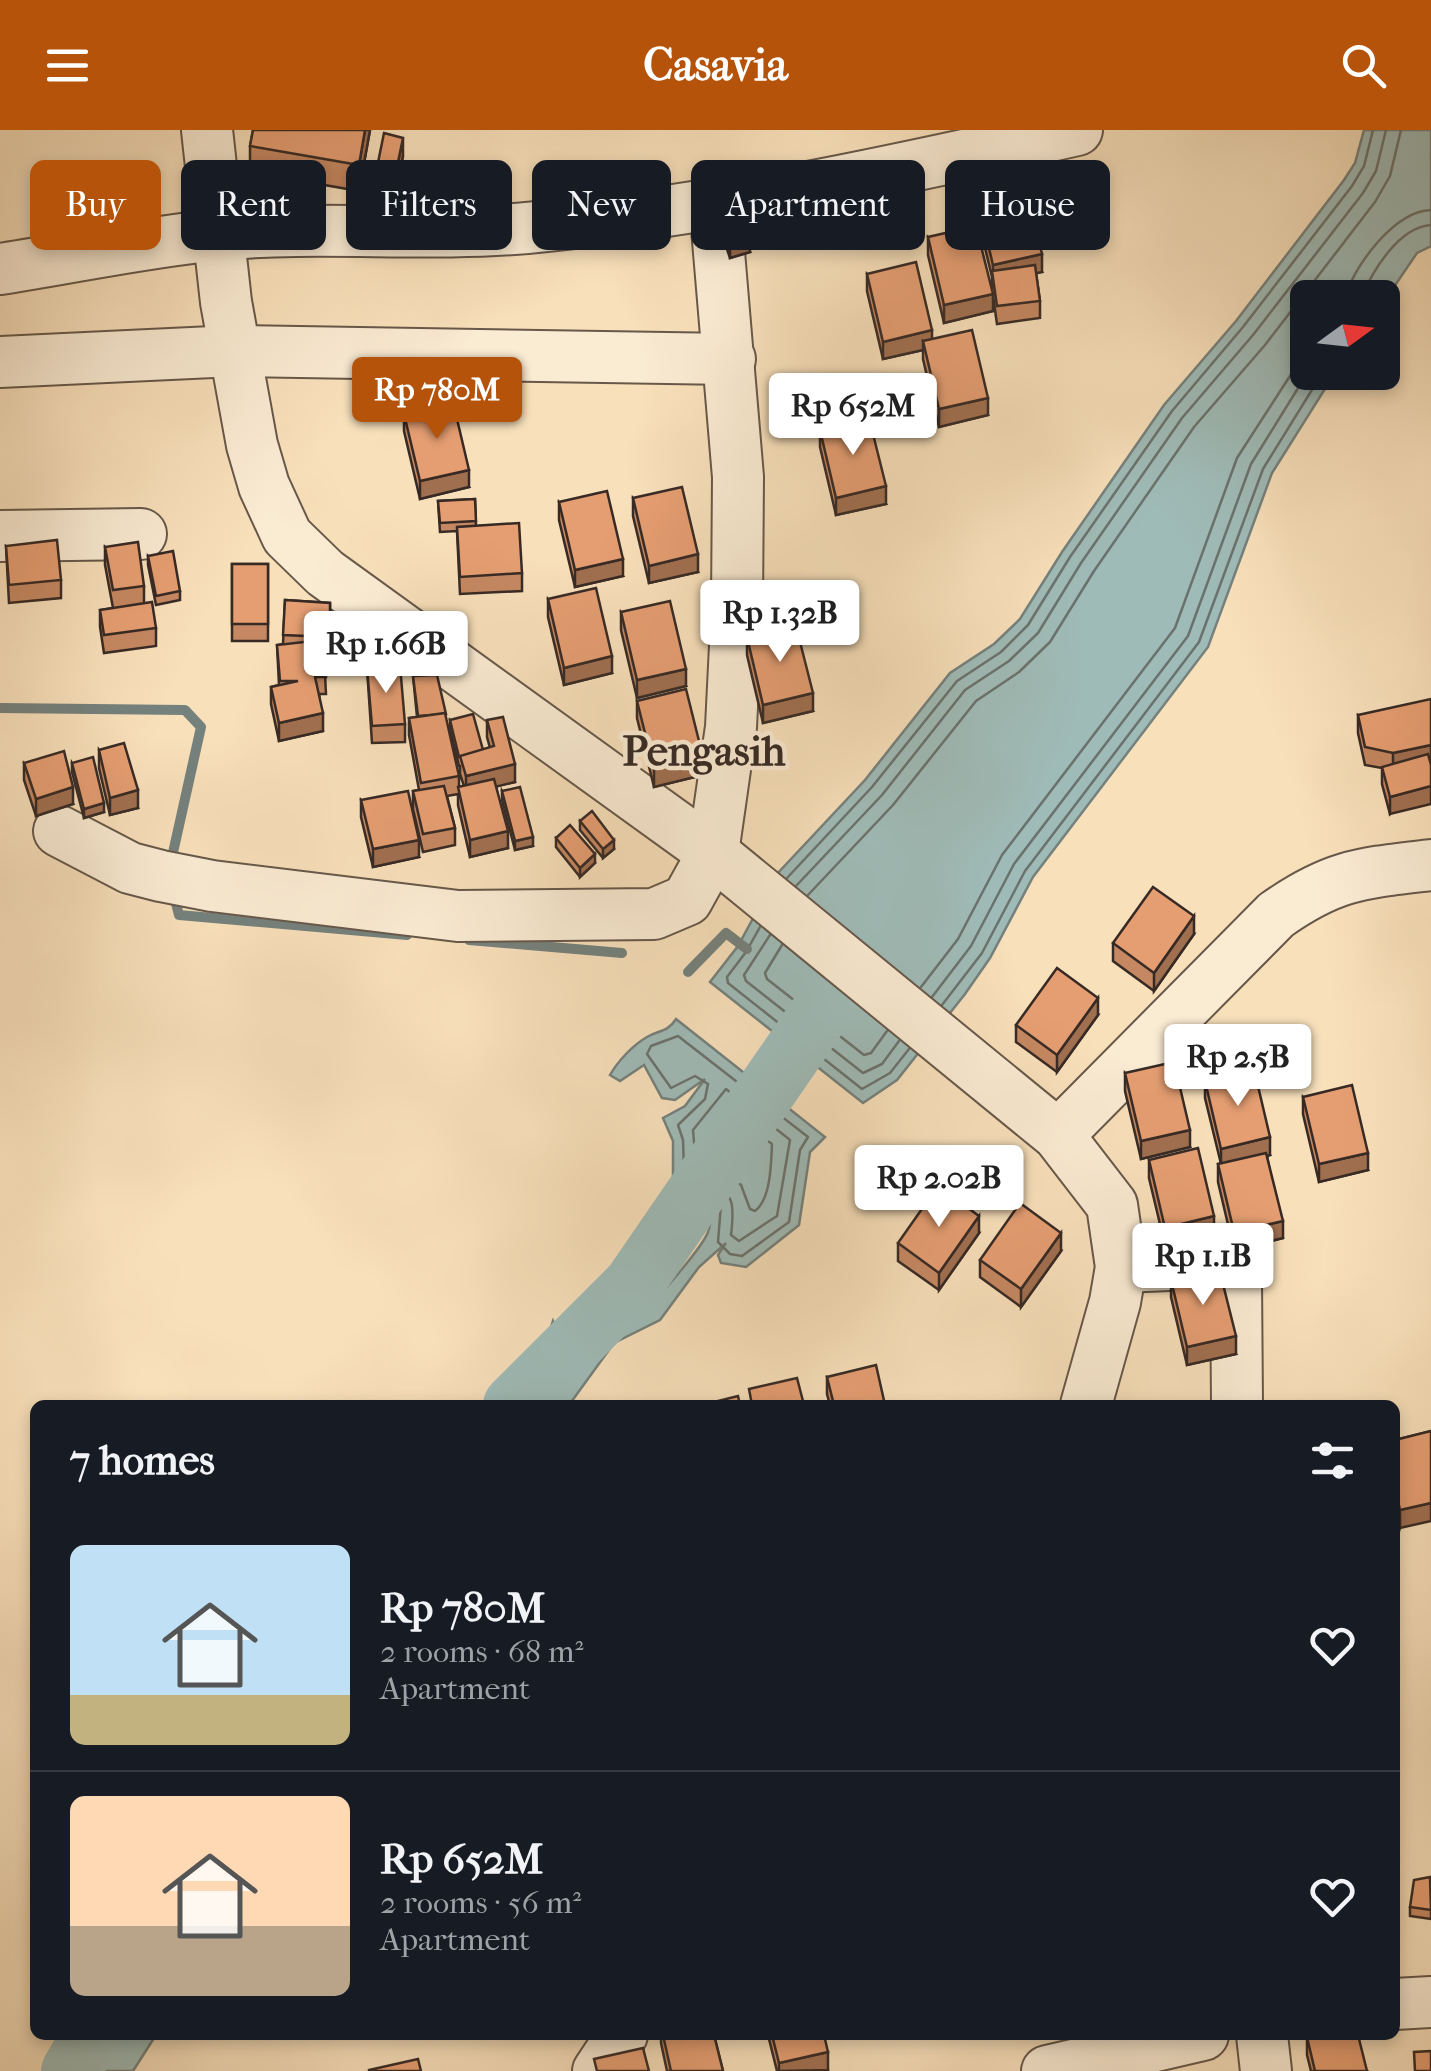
<!DOCTYPE html>
<meta charset="utf-8">
<style>
:root{--surface:#171b24;--page:#242831;--text:#f1f3f6;--muted:#9ea1a6;--line:#363941;--accent:#b45309}
body{margin:0;font-family:"IM FELL French Canon",serif;background:var(--page);color:var(--text);height:100vh;display:flex;flex-direction:column;font-size:38px;white-space:nowrap}
*{box-sizing:border-box;margin:0}
p{font-size:32px;color:var(--muted)}
.icon{flex:none;width:55px;height:55px;fill:none;stroke:currentColor;stroke-width:2;stroke-linecap:round;stroke-linejoin:round}
.map{position:relative;flex:1;overflow:hidden}
.panel{position:absolute;left:30px;top:1270px;width:1370px;height:640px;display:flex;flex-direction:column;background:var(--surface);border-radius:15px;box-shadow:0 5px 15px #0003}
.panel>*{flex:none}
.hud{position:absolute;left:30px;top:30px;width:1372px;height:90px;display:flex;gap:20px}
.needle{width:65px;rotate:75deg}
.tools{position:absolute;left:1290px;top:150px;display:grid;gap:20px}
.tools a{display:grid;place-items:center;width:110px;height:110px;border-radius:15px;background:var(--surface);box-shadow:0 5px 15px #0003;font-size:50px}
.price{position:absolute;translate:-50% -85px;padding:0 22px;border-radius:10px;background:#fff;color:#222;font-size:32px;line-height:65px;filter:drop-shadow(0 2px 5px #0008)}
.price::after{content:'';position:absolute;left:50%;top:60px;width:30px;height:22px;margin-left:-15px;background:inherit;clip-path:polygon(0 0,100% 0,50% 100%)}
.price.active{background:var(--accent);color:#fff}
ul{padding:0;list-style:none}
li{display:flex;align-items:center;gap:30px;height:250px;padding:0 40px}
li+li{border-top:2px solid var(--line)}
li span{display:grid;place-items:center;flex:none;width:280px;height:200px;border-radius:15px;color:#555}
li>.icon{margin-inline-start:auto}
span .icon{width:120px;height:120px;fill:#fffc;stroke-width:1}
li b{font-size:42px}
h2{display:flex;justify-content:space-between;align-items:center;height:120px;padding:0 40px;font-size:42px}
.tag{padding:0 35px;border-radius:15px;background:var(--surface);box-shadow:0 5px 15px #0003;font-size:35px;line-height:90px}
.tag.active{background:var(--accent);color:#fff}
header{display:flex;justify-content:space-between;align-items:center;height:130px;padding:0 40px;background:var(--accent);color:#fff;font-size:45px;font-weight:700}
.map>svg:first-child{display:block}
.water{fill:#9fbbb7;stroke:#75817d;stroke-width:2.5}
.lines{fill:none;stroke-linecap:round;stroke-linejoin:round}
.shore{stroke:#6b726e;stroke-width:2.5}
.stream{stroke:#75817d;stroke-width:10}
.river{stroke:#9fbbb7;stroke-width:60}
.minor-casing{stroke:#67584a;stroke-width:54}
.minor{stroke:#faebd3;stroke-width:50}
.wall{fill:#c58862;stroke:#372a25;stroke-width:2.5}
.shaded-wall{fill:#a06f50;stroke:#372a25;stroke-width:2.5}
.building{fill:#e59e72;stroke:#372a25;stroke-width:2.5}
.labels{text-anchor:middle;dominant-baseline:central;stroke-width:9;stroke-linejoin:round;paint-order:stroke}
.quarter-label{font-size:42px;font-weight:bold;fill:#372a25;stroke:#faebd3}
</style>
<header><svg class="icon" aria-label="menu" viewBox="0 0 24 24"><path d="M4 6h16M4 12h16M4 18h16"/></svg>Casavia<svg class="icon" aria-label="search" viewBox="0 0 24 24"><circle cx="10" cy="10" r="6"/><path d="M15 15l6 6"/></svg></header>
<div class="map">
<svg width="1431" height="1941" viewBox="0 0 1431 1941">
<rect width="100%" height="100%" fill="#f8e0bb"/>
<filter id="stains"><feTurbulence type="fractalNoise" baseFrequency=".002" numOctaves="4"/><feColorMatrix values="0 0 0 0 .2 0 0 0 0 .09 0 0 0 0 .02 0 0 0 .5 -.17"/></filter>
<radialGradient id="worn" r=".72"><stop offset=".6" stop-color="#630" stop-opacity="0"/><stop offset="1" stop-color="#630" stop-opacity=".3"/></radialGradient>
<g class="water">
<polygon points="1364,0 1431,0 1431,116 1417,123 1383,173 1382,168 1308,168 1308,242 1335,243 1272,343 1208,517 1033,747 990,828 965,864 897,950 863,973 710,852 738,816 777,744 865,650 950,543 994,514 1020,489 1062,422 1164,275 1236,191 1344,50 1355,33"/>
<path d="M676,889L825,1007L810,1022L799,1095L746,1137L721,1133L718,1125L726,1113L699,1137L660,1190L614,1213L569,1275H544L538,1235L553,1191L568,1233L588,1221L607,1188L617,1179C625,1183 632,1186 640,1182C653,1176 703,1116 708,1102C711,1095 711,1085 712,1078L705,1076L673,1045V1011L663,988L685,976L705,949L675,970L662,968L644,935L620,951L610,945C618,931 633,915 647,907C659,900 668,902 676,889Z"/>
<polygon points="101,1905 156,1905 133,1941 86,1941"/>
</g>
<g class="lines">
<g class="shore">
<path d="M1345,168C1354,135 1395,81 1431,80"/>
<path d="M1361,168C1373,140 1399,97 1431,95"/>
<polyline points="787,748 872,657 957,551 1001,522 1028,495 1070,427 1172,281 1243,197 1352,56 1364,36 1373,0"/>
<polyline points="796,756 882,665 965,560 1009,531 1038,503 1081,433 1182,288 1253,205 1363,63 1376,41 1386,0"/>
<polyline points="808,765 893,675 976,571 1019,542 1050,512 1094,441 1194,297 1265,215 1375,72 1390,46 1401,0"/>
<polyline points="760,797 746,822 727,847 728,853 862,959 890,943 909,919"/>
<polyline points="770,805 744,845 746,851 863,943 882,934 899,911"/>
<polyline points="782,815 765,843 767,849 864,925 871,923 887,901"/>
<polyline points="921,857 958,809 1002,725 1175,498 1237,328 1308,218"/>
<polyline points="932,867 971,816 1014,734 1188,506 1251,334 1308,242"/>
<polyline points="942,875 982,823 1025,741 1199,512 1263,339 1323,242"/>
<polygon points="678,906 808,1007 800,1020 789,1092 742,1126 730,1124 718,1112 721,1074 684,1040 683,1010 678,995 705,969 708,954 695,946 671,958 647,924 651,916"/>
<path d="M726,959L790,1010L777,1086L739,1111L731,1105C737,1056 726,1067 696,1036L693,1000Z"/>
<path d="M730,983L772,1014C771,1034 771,1069 755,1081L750,1079L741,1055L711,1029L710,1004Z"/>
</g>
<g class="stream">
<polyline points="0,578 185,580 201,597 170,736"/>
<polyline points="173,762 179,785 407,805"/>
<polyline points="469,810 622,823"/>
<polyline points="688,842 726,803 747,819"/>
</g>
<g class="river">
<polyline points="513,1275 633,1155 842,851"/>
<polyline points="71,1941 92,1905"/>
</g>
<g class="minor-casing">
<g id="minor">
<polyline points="207,0 226,172 252,315 264,356 287,406 325,443 713,723 1058,1005 1112,1075 1121,1137 1115,1172 1086,1275"/>
<path d="M0,139C72,128 144,112 217,105C319,95 424,107 527,98C712,81 895,41 1077,0"/>
<polyline points="0,232 234,221 730,229"/>
<polyline points="0,406 141,404"/>
<polyline points="59,701 130,738 161,746 212,756 458,786 654,784 687,770 713,723 731,597 737,475 738,347 715,75"/>
<path d="M1058,1005L1276,785C1334,744 1363,743 1431,735"/>
<polyline points="1121,1137 1217,1133 1228,1138 1236,1149 1237,1275"/>
<polyline points="1395,1874 1431,1872"/>
<polyline points="1262,1905 1266,1941"/>
<polyline points="598,1941 622,1905"/>
<polyline points="1047,1941 1203,1905"/>
</g>
</g>
<use href="#minor" class="minor"/>
</g>
<g class="wall">
<polygon points="253,0 370,0 359,61 250,42 250,16"/>
<polygon points="403,26 390,88 371,84 371,67"/>
<polygon points="977,68 1042,142 1036,143 1040,171 1040,188 997,194 993,166 993,181 944,193 928,125 928,107 992,161 992,147 977,85"/>
<polygon points="717,81 750,122 730,128 717,90"/>
<polygon points="867,144 932,209 988,285 939,297 923,229 923,220 883,229 867,161"/>
<polygon points="404,284 469,357 420,369 404,301"/>
<polygon points="820,300 886,374 836,385 820,317"/>
<polygon points="633,368 698,442 649,453 633,386"/>
<polygon points="475,369 476,396 522,443 522,461 460,464 457,401 440,402 438,371"/>
<polygon points="559,372 623,446 575,457 559,390"/>
<polygon points="6,416 61,450 61,468 9,473"/>
<polygon points="105,417 144,456 144,474 156,498 156,516 104,523 100,497 100,480 113,478 105,435"/>
<polygon points="148,426 180,461 180,470 156,475 148,435"/>
<rect x="232" y="434" width="36" height="77"/>
<polygon points="548,469 612,543 564,555 548,487"/>
<polygon points="285,470 330,473 330,525 324,524 326,564 319,564 323,601 279,611 271,574 271,557 279,555 277,515 283,514"/>
<polygon points="621,482 686,556 637,568 621,500"/>
<polygon points="747,507 813,581 763,593 747,525"/>
<polygon points="367,538 405,594 405,612 372,613"/>
<polygon points="413,546 459,646 459,657 464,656 460,644 460,636 459,636 450,599 450,590 483,620 490,618 487,607 487,590 515,652 496,656 508,718 470,727 458,675 458,664 447,666 455,698 455,715 423,722 413,679 413,661 419,660 409,605 409,588 417,587"/>
<polygon points="637,571 703,645 654,657 637,588"/>
<polygon points="1358,585 1431,635 1390,684 1382,654 1382,638 1365,635 1358,603"/>
<polygon points="99,620 138,678 110,685 99,638"/>
<polygon points="24,633 73,674 36,686 24,650"/>
<polygon points="72,633 104,682 84,688 72,642"/>
<polygon points="502,661 533,716 515,720 502,670"/>
<polygon points="361,670 419,727 373,737 361,687"/>
<polygon points="580,691 614,719 603,728 580,700"/>
<polygon points="556,708 595,733 580,747 556,717"/>
<polygon points="1194,804 1154,861 1113,831 1113,813"/>
<polygon points="1098,885 1057,942 1016,912 1016,895"/>
<polygon points="1125,943 1190,1017 1141,1029 1125,961"/>
<polygon points="1205,951 1270,1025 1267,1026 1283,1108 1234,1120 1218,1052 1218,1034 1221,1034 1205,968"/>
<polygon points="1303,967 1368,1040 1319,1052 1303,984"/>
<polygon points="1149,1030 1214,1104 1165,1115 1149,1048"/>
<polygon points="979,1103 939,1160 898,1131 898,1113"/>
<polygon points="1061,1121 1021,1177 980,1147 980,1130"/>
<polygon points="1171,1150 1236,1224 1187,1235 1171,1167"/>
<polygon points="827,1247 885,1275 830,1275 827,1264"/>
<polygon points="1431,1301 1400,1398 1395,1376 1395,1310"/>
<polygon points="1431,1748 1431,1789 1410,1786 1410,1777"/>
<polygon points="661,1905 714,1905 723,1941 667,1941 661,1913"/>
<polygon points="768,1905 824,1905 828,1940 777,1941"/>
<polygon points="1307,1907 1367,1941 1311,1941 1307,1925"/>
</g>
<g class="shaded-wall">
<polygon points="365,0 370,0 359,61 359,35"/>
<polygon points="403,8 403,26 390,88 390,71"/>
<polygon points="750,113 750,122 730,128 730,119"/>
<polygon points="1042,124 1042,142 993,153 993,135"/>
<polygon points="993,164 993,181 944,193 944,175"/>
<polygon points="932,200 932,218 923,211 923,220 883,229 883,212"/>
<polygon points="988,268 988,285 939,297 939,279"/>
<polygon points="469,340 469,357 420,369 420,351"/>
<polygon points="886,356 886,374 836,385 836,368"/>
<polygon points="698,424 698,442 649,453 649,436"/>
<polygon points="623,429 623,446 575,457 575,440"/>
<polygon points="612,526 612,543 564,555 564,538"/>
<polygon points="686,539 686,556 637,568 637,550"/>
<polygon points="813,563 813,581 763,593 763,575"/>
<polygon points="323,583 323,601 279,611 279,593"/>
<polygon points="1431,615 1431,632 1393,641 1393,623"/>
<polygon points="703,627 703,645 654,657 654,639"/>
<polygon points="515,634 515,652 466,664 466,646"/>
<polygon points="1431,656 1431,674 1390,684 1390,667"/>
<polygon points="73,657 73,674 36,686 36,669"/>
<polygon points="138,660 138,678 110,685 110,668"/>
<polygon points="104,673 104,682 84,688 84,679"/>
<polygon points="508,701 508,718 470,727 470,710"/>
<polygon points="533,707 533,716 515,720 515,711"/>
<polygon points="419,710 419,727 373,737 373,719"/>
<polygon points="614,710 614,719 603,728 603,719"/>
<polygon points="595,724 595,733 580,747 580,738"/>
<polygon points="1194,786 1194,804 1154,861 1154,843"/>
<polygon points="1098,868 1098,885 1057,942 1057,925"/>
<polygon points="1190,1000 1190,1017 1141,1029 1141,1011"/>
<polygon points="1270,1007 1270,1025 1221,1036 1221,1019"/>
<polygon points="1368,1023 1368,1040 1319,1052 1319,1034"/>
<polygon points="979,1086 979,1103 939,1160 939,1143"/>
<polygon points="1214,1086 1214,1104 1165,1115 1165,1098"/>
<polygon points="1283,1091 1283,1108 1234,1120 1234,1102"/>
<polygon points="1061,1103 1061,1121 1021,1177 1021,1159"/>
<polygon points="1236,1206 1236,1224 1187,1235 1187,1217"/>
<polygon points="1431,1373 1431,1391 1400,1398 1400,1380"/>
<polygon points="828,1922 828,1940 779,1941 779,1933"/>
</g>
<g class="building">
<polygon points="253,0 365,0 359,35 250,16"/>
<polygon points="384,3 403,8 390,71 371,67"/>
<polygon points="1026,56 1042,124 993,135 977,68"/>
<polygon points="737,75 750,113 730,119 717,81"/>
<polygon points="976,96 993,164 944,175 928,107"/>
<polygon points="916,132 932,200 883,212 867,144"/>
<polygon points="1035,135 1040,171 997,176 992,141"/>
<polygon points="972,200 988,268 939,279 923,211"/>
<polygon points="453,272 469,340 420,351 404,284"/>
<polygon points="869,288 886,356 836,368 820,300"/>
<polygon points="682,357 698,424 649,436 633,368"/>
<polygon points="607,361 623,429 575,440 559,372"/>
<polygon points="475,369 476,391 440,393 438,371"/>
<polygon points="519,393 522,443 460,447 457,397"/>
<polygon points="57,410 61,450 9,455 6,416"/>
<polygon points="138,412 144,456 113,460 105,417"/>
<polygon points="173,421 180,461 156,466 148,426"/>
<rect x="232" y="434" width="36" height="60"/>
<polygon points="596,458 612,526 564,538 548,469"/>
<polygon points="285,470 330,473 330,507 283,505"/>
<polygon points="670,471 686,539 637,550 621,482"/>
<polygon points="152,472 156,498 104,505 100,480"/>
<polygon points="796,496 813,563 763,575 747,507"/>
<polygon points="322,510 326,547 315,547 323,583 279,593 271,557 298,551 280,551 277,515"/>
<polygon points="400,535 405,594 372,596 367,538"/>
<polygon points="437,545 446,584 418,586 413,546"/>
<polygon points="686,559 703,627 654,639 637,571"/>
<polygon points="1431,569 1431,615 1393,623 1365,617 1358,585"/>
<polygon points="445,583 459,646 421,653 409,588"/>
<polygon points="473,584 483,620 459,627 450,590"/>
<polygon points="503,587 515,634 466,646 460,626 494,616 487,590"/>
<polygon points="124,613 138,660 110,668 99,620"/>
<polygon points="64,621 73,657 36,669 24,633"/>
<polygon points="1428,624 1431,635 1431,656 1390,667 1382,637"/>
<polygon points="93,627 104,673 84,679 72,633"/>
<polygon points="494,649 508,701 470,710 458,657"/>
<polygon points="444,656 455,698 423,704 413,661"/>
<polygon points="520,657 533,707 515,711 502,661"/>
<polygon points="408,661 419,710 373,719 361,670"/>
<polygon points="592,681 614,710 603,719 580,691"/>
<polygon points="570,695 595,724 580,738 556,708"/>
<polygon points="1153,757 1194,786 1154,843 1113,813"/>
<polygon points="1057,838 1098,868 1057,925 1016,895"/>
<polygon points="1174,932 1190,1000 1141,1011 1125,943"/>
<polygon points="1254,939 1270,1007 1221,1019 1205,951"/>
<polygon points="1352,955 1368,1023 1319,1034 1303,967"/>
<polygon points="1198,1018 1214,1086 1165,1098 1149,1030"/>
<polygon points="1266,1023 1283,1091 1234,1102 1218,1034"/>
<polygon points="938,1056 979,1086 939,1143 898,1113"/>
<polygon points="1020,1073 1061,1103 1021,1159 980,1130"/>
<polygon points="1219,1138 1236,1206 1187,1217 1171,1150"/>
<polygon points="876,1235 885,1275 834,1275 827,1247"/>
<polygon points="797,1248 804,1275 752,1275 749,1259"/>
<polygon points="738,1266 740,1275 702,1275"/>
<polygon points="1431,1301 1431,1373 1400,1380 1395,1358 1395,1310"/>
<polygon points="1430,1747 1431,1780 1410,1777 1414,1750"/>
<polygon points="663,1905 714,1905 723,1941 671,1941"/>
<polygon points="772,1905 824,1905 828,1922 779,1933"/>
<polygon points="1316,1905 1358,1905 1367,1941 1315,1941 1307,1907"/>
<polygon points="643,1918 649,1941 597,1941 594,1929"/>
<polygon points="1431,1921 1431,1941 1415,1941 1414,1922"/>
<polygon points="418,1929 421,1941 369,1941 369,1940"/>
</g>
<g class="labels">
<g class="quarter-label">
<text x="704" y="621">Pengasih</text>
</g>
</g>
<rect width="100%" height="100%" filter="url(#stains)"/>
<rect width="100%" height="100%" fill="url(#worn)"/>
</svg>
<div class="tools">
<a><svg class="needle" viewBox="-14 -14 28 28"><path d="M0-13l5 13h-10z" fill="#e53935"/><path d="M0 13l5-13h-10z" fill="#9ea1a6"/></svg></a>
</div>
<b class="price active" style="left:437px;top:312px">Rp 780M</b>
<b class="price" style="left:853px;top:328px">Rp 652M</b>
<b class="price" style="left:780px;top:535px">Rp 1.32B</b>
<b class="price" style="left:386px;top:566px">Rp 1.66B</b>
<b class="price" style="left:1238px;top:979px">Rp 2.5B</b>
<b class="price" style="left:939px;top:1100px">Rp 2.02B</b>
<b class="price" style="left:1203px;top:1178px">Rp 1.1B</b>
<div class="hud">
<a class="tag active">Buy</a>
<a class="tag">Rent</a>
<a class="tag">Filters</a>
<a class="tag">New</a>
<a class="tag">Apartment</a>
<a class="tag">House</a>
</div>
<section class="panel">
<h2>7 homes<svg class="icon" aria-label="filters" viewBox="0 0 24 24"><path d="M4 7h16M4 17h16"/><circle cx="9" cy="7" r="2"/><circle cx="15" cy="17" r="2"/></svg></h2>
<ul>
<li><span style="background:linear-gradient(#bfe0f5 75%,#c2b280 0)"><svg class="icon" aria-label="home" viewBox="0 0 24 24"><path d="M3 11l9-7 9 7M6 9v11h12V9"/></svg></span><div><b>Rp 780M</b><p>2 rooms · 68 m²</p><p>Apartment</p></div><svg class="icon" aria-label="heart" viewBox="0 0 24 24"><path d="M12 20l-8-8c-3-5 5-10 8-4 3-6 11-1 8 4z"/></svg></li>
<li><span style="background:linear-gradient(#ffd9b3 65%,#b9a48a 0)"><svg class="icon" aria-label="home" viewBox="0 0 24 24"><path d="M3 11l9-7 9 7M6 9v11h12V9"/></svg></span><div><b>Rp 652M</b><p>2 rooms · 56 m²</p><p>Apartment</p></div><svg class="icon" aria-label="heart" viewBox="0 0 24 24"><path d="M12 20l-8-8c-3-5 5-10 8-4 3-6 11-1 8 4z"/></svg></li>
</ul>
</section>
</div>
